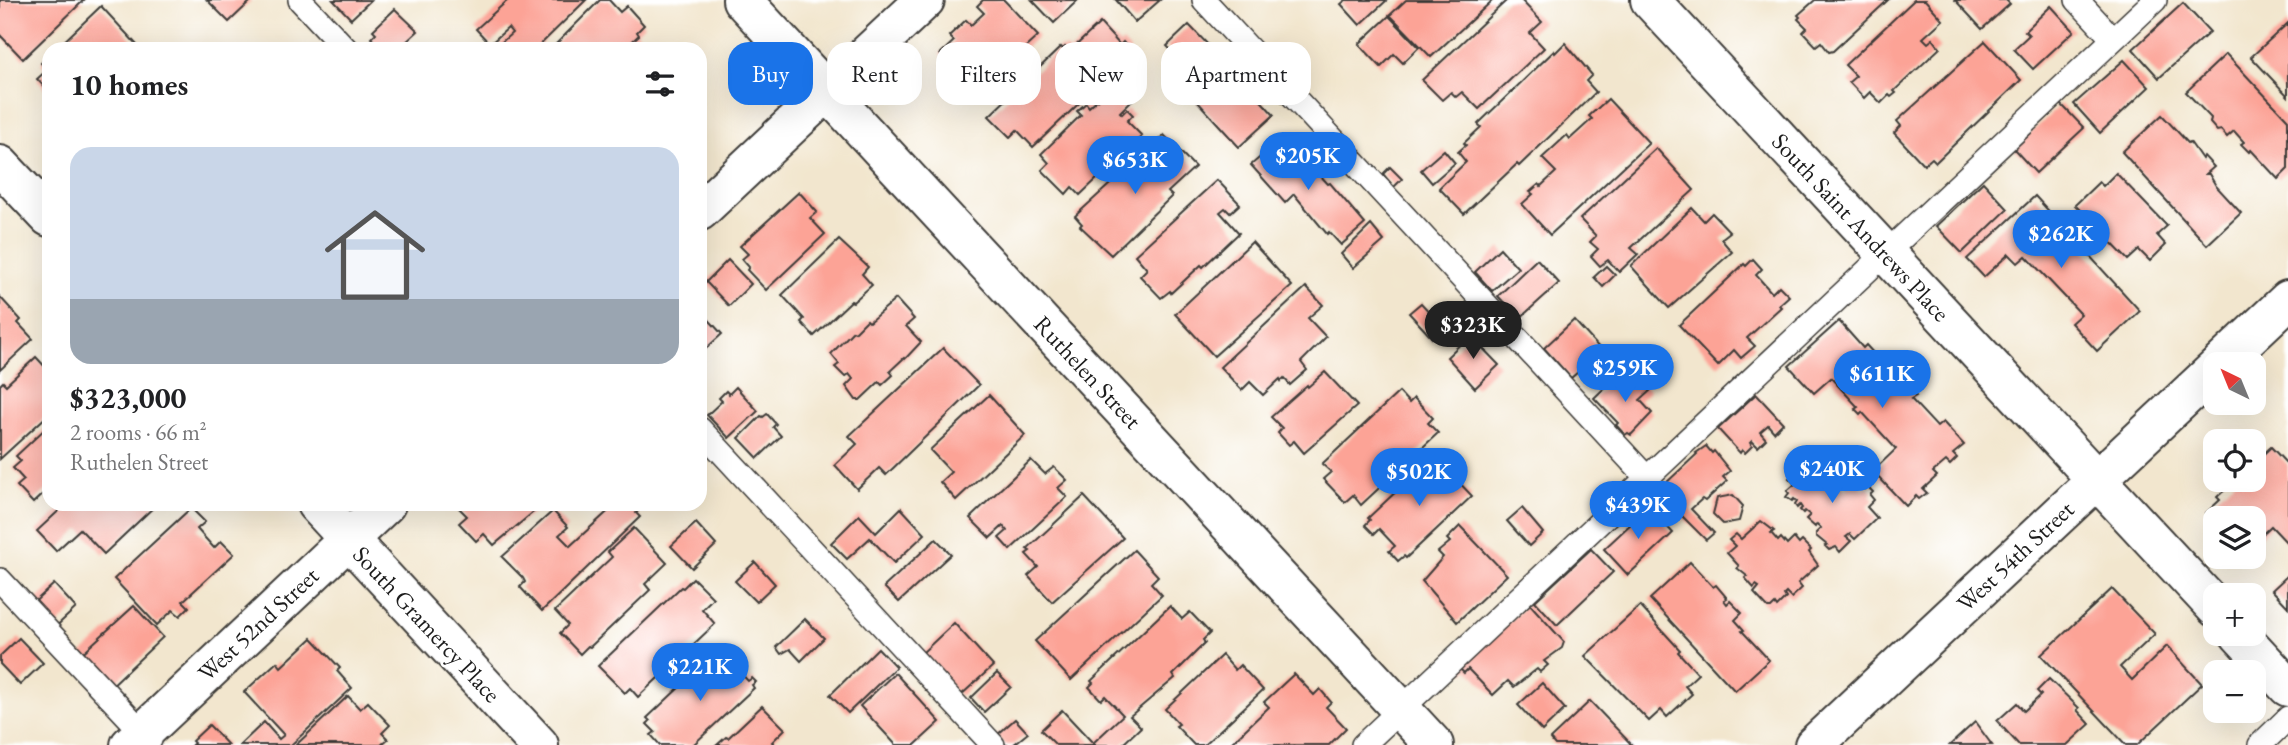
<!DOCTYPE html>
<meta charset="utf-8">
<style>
:root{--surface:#fff;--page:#f2f2f2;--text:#202124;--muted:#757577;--line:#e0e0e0;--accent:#1a73e8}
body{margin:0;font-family:"EB Garamond",serif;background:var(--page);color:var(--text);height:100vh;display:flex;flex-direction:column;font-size:26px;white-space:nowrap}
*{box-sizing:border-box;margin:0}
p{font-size:23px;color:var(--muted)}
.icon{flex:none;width:38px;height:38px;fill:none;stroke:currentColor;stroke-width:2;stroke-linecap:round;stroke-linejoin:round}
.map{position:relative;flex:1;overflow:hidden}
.sheet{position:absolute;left:42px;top:42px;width:665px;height:469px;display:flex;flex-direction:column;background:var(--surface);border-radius:21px;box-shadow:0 7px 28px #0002}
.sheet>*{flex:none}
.hud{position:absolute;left:728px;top:42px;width:665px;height:63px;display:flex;gap:14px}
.needle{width:46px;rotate:317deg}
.controls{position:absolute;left:2203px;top:352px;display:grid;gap:14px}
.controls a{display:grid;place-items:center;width:63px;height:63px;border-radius:14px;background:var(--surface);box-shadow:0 7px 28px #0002;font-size:35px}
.price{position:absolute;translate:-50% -60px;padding:0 16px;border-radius:24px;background:var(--accent);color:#fff;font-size:23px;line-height:46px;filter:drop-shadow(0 2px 4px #0008)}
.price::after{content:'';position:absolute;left:50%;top:42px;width:21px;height:16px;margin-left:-10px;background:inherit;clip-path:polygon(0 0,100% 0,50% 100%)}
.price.current{background:#222;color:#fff}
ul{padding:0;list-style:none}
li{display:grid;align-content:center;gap:14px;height:371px;padding:0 28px}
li+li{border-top:2px solid var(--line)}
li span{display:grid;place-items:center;height:217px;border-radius:21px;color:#555}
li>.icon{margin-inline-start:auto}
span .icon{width:126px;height:126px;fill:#fffc;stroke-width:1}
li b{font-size:30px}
h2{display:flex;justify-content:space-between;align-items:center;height:84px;padding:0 28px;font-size:30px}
.pill{padding:0 24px;border-radius:21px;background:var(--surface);box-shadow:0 7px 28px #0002;font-size:24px;line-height:63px}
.pill.current{background:var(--accent);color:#fff}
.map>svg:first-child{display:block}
.building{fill:#fca396}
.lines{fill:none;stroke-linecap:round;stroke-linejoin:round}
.service-casing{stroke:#3c3a37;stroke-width:26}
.minor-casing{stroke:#3c3a37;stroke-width:42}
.tertiary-casing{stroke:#3c3a37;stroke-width:42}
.service{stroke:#fff;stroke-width:23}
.minor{stroke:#fff;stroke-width:38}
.tertiary{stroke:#fff;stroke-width:38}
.labels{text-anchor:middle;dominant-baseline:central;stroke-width:5;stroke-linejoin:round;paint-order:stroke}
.street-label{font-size:24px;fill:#1c1c1c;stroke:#fff}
</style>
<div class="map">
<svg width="2288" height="745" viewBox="0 0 2288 745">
<rect width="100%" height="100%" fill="#fff"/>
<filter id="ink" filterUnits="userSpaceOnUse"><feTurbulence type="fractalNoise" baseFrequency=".0143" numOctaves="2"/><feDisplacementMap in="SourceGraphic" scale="14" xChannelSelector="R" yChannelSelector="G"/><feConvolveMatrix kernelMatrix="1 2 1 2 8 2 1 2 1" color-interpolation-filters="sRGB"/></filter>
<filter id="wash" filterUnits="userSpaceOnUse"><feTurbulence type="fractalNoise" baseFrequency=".00686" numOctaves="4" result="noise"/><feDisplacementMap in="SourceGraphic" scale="28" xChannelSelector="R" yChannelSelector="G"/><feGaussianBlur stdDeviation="1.57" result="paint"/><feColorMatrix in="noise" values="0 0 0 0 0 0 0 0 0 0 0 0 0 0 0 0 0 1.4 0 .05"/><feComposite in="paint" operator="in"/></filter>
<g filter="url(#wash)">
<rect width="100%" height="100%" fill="#f2e6ce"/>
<g id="blocks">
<g class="building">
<polygon points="0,0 84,0 23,59 0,35"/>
<polygon points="207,0 252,0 229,22"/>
<polygon points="333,0 371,0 351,19"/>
<polygon points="508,0 586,0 536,49 494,49 512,33 508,28 490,44 476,29"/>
<polygon points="600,0 609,0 620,12 627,6 644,25 637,32 639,35 624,49 551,49"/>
<polygon points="983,0 1004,0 1038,36 988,82 991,86 979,97 940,54 954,41 949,36 966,20 971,25 984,13 977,6"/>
<polygon points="1032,0 1078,0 1054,23"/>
<polygon points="1116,0 1160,0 1135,22"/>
<polygon points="1346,0 1387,0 1360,25 1341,4"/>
<polygon points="1406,0 1493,0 1431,57 1390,15"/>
<polygon points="1507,0 1521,0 1542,22 1530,33 1544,48 1479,109 1462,92 1456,97 1451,92 1442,100 1422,80"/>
<polygon points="1815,0 1888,0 1833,51 1829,52 1821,42 1816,46 1803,32 1807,28 1798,19 1800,17 1798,15"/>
<polygon points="1914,0 1925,0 1943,20 1923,38 1928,43 1933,39 1940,48 1894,91 1896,93 1891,97 1889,95 1881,103 1870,92 1864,98 1849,82 1856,76 1845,65"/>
<polygon points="1955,0 2006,0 2010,4 1982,29"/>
<polygon points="2183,3 2210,32 2159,78 2133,49"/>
<polygon points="101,6 137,45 133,49 56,49"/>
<polygon points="2051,6 2074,31 2033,69 2014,49 2029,35 2025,31"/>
<polygon points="395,9 418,31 405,43 410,49 382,49 371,38 376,33 373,30"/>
<polygon points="1389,16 1419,47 1403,63 1394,54 1381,67 1359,44"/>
<polygon points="1100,23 1120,45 1123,42 1130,50 1128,53 1130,55 1033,147 1017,130 1010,137 989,116 1061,47 1063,49 1065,47 1069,52"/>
<polygon points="2288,23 2288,96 2251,57"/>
<polygon points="1189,25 1217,54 1212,60 1219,67 1195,96 1177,78 1185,65 1167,46"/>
<polygon points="1985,41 2021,80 1936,162 1932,158 1924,165 1894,133 1901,126 1897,121"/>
<polygon points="1565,43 1592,75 1586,81 1596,92 1519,166 1517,164 1464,214 1439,188 1466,162 1458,152 1466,145 1464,143 1481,127 1478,124 1554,51 1555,53"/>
<polygon points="2226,54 2288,120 2288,169 2278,179 2251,150 2249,152 2241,144 2244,142 2234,131 2227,137 2221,130 2217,131 2210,123 2211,118 2186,92"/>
<polygon points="49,55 49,92 37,79 47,70 41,63"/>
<polygon points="2124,60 2149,87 2100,133 2074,104"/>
<polygon points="1232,69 1274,115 1239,147 1197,101"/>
<polygon points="1116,82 1133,99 1120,112 1122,114 1127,109 1133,115 1127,121 1142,136 1080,195 1072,187 1066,194 1042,170 1049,163 1041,154 1081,115 1077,111 1086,103 1089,107"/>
<polygon points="1608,99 1649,143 1550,235 1522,204 1533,194 1530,192 1539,184 1541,186 1556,172 1542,158 1567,135 1570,139 1592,119 1589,116"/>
<polygon points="2061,104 2084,128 2036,173 2014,149"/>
<polygon points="2162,115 2188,143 2190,142 2202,159 2204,156 2214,167 2206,174 2209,174 2216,186 2241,213 2207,245 2122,152"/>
<polygon points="1164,135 1195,167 1168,192 1172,196 1111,255 1080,226 1082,224 1075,216"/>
<polygon points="1280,140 1314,177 1318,173 1328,184 1330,183 1365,224 1341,245 1329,232 1327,234 1294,194 1285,203 1251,165"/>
<polygon points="1656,148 1694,190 1631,248 1638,254 1619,272 1608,260 1600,266 1591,256 1598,249 1590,242 1596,236 1580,219"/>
<polygon points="1444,150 1455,163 1432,183 1421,170"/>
<polygon points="1390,167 1402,179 1394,187 1383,174"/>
<polygon points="2116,173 2167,226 2157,235 2166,245 2150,261 2139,250 2128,260 2075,205 2099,182 2103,186"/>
<polygon points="1217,180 1240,204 1230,213 1225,208 1220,212 1239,233 1203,267 1201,265 1171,293 1170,291 1161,298 1140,276 1147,269 1135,255"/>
<polygon points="1983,182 2008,209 1962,253 1936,226"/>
<polygon points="799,192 817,212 810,218 825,234 766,290 747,270 749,267 742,259 748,254 740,246"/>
<polygon points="2035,196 2140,311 2097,351 2071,323 2081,314 2026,256 2018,263 2009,254 1984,277 1967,259"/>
<polygon points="1692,208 1704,221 1712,213 1730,232 1721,239 1732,252 1669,308 1631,266"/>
<polygon points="1371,225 1384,241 1353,268 1341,254"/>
<polygon points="839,240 868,267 862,274 872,285 853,302 851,301 814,336 801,322 804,319 782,295"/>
<polygon points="1252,242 1292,286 1214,356 1175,314"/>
<polygon points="1500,248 1518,268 1492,291 1475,272"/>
<polygon points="1537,259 1559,283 1519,319 1498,296"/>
<polygon points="1753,259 1762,269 1756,275 1772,293 1779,286 1789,296 1779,305 1781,307 1747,338 1755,346 1741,358 1734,350 1718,366 1679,325 1744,264 1746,266"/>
<polygon points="728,260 751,284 729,306 706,282"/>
<polygon points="1606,266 1615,275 1603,287 1594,277"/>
<polygon points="1306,287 1323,305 1308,318 1326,337 1301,362 1307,370 1290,385 1284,378 1281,381 1280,379 1263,395 1250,382 1242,390 1220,367"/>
<polygon points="0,297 21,320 18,323 33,339 0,370"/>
<polygon points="896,299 914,319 906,326 921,342 905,359 904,358 890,371 893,375 882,385 879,382 860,400 856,400 846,386 853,379 849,374 845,377 835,367 839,364 831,354 853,331 855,332 867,320 869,322"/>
<polygon points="1421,303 1444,328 1432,338 1409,313"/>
<polygon points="700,310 722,334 700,354"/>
<polygon points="1574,320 1602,351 1571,378 1544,348"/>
<polygon points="1839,321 1863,348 1866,345 1907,390 1909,388 1916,396 1911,399 1937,427 1943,422 1964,445 1953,454 1957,458 1950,465 1946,461 1933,472 1937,476 1923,489 1927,493 1919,499 1916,496 1906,506 1873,471 1896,449 1862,412 1860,414 1855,409 1858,407 1831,378 1814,393 1789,366"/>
<polygon points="1470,335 1499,365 1475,388 1447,357"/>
<polygon points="943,348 979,385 886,475 879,468 857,489 835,465 857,444 849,436"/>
<polygon points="36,357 49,371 49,414 0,459 0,385 3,382 6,385"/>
<polygon points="1325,372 1357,406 1304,453 1294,441 1289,445 1278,433 1282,428 1271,417 1307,385 1308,387"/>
<polygon points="1617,376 1630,389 1639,379 1650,391 1640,400 1652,413 1631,435 1628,433 1625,435 1616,425 1618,423 1594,398"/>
<polygon points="736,387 758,411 729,438 707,415 722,401 719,398 726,391 729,394"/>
<polygon points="1399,392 1409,403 1414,398 1433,418 1428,423 1438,433 1361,505 1353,495 1345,502 1323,479 1331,472 1322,464"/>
<polygon points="1756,394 1783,423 1774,432 1768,425 1760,432 1766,439 1758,447 1752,441 1750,443 1752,446 1745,453 1742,450 1740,453 1718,429"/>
<polygon points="989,395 1025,435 956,500 940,482 951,472 930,450"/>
<polygon points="767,414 776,424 773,427 781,436 758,458 739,438 761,416 763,417"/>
<polygon points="49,425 49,492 47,490 33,503 17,486 24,480 13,468 21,461 16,456"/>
<polygon points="1706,446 1712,453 1714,451 1730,471 1723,477 1727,481 1705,501 1702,499 1691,509 1714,533 1706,540 1681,515 1679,517 1657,495 1667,486 1665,484 1697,454 1696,453"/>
<polygon points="2271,447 2288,465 2288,544 2271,526 2254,542 2254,518 2216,518 2216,530 2207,521 2211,518 2206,513 2220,500 2217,497 2236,480 2254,480 2254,463"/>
<polygon points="1434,456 1472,496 1406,558 1404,556 1398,561 1389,551 1395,546 1379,529 1374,534 1365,525 1370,520 1368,518"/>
<polygon points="1031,460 1045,474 1054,467 1067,480 1058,488 1067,497 1010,550 999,538 1007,531 1003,526 990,538 970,518"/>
<polygon points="1819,461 1825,468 1828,465 1834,471 1830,474 1837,481 1840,478 1843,481 1840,484 1845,490 1855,480 1864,489 1867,486 1873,492 1870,495 1874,500 1867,507 1877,518 1855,539 1850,534 1846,537 1851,541 1840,552 1836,547 1829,550 1825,546 1827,545 1816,536 1816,533 1821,528 1817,524 1815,527 1806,519 1810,515 1805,511 1803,513 1800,510 1802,508 1800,505 1797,508 1795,505 1797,502 1794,499 1792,501 1786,497 1789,493 1787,491 1795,484 1789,478 1794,474 1799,479 1807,473 1804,470 1810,464 1813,467"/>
<polygon points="1733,495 1743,506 1739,521 1723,524 1713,514 1717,498"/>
<polygon points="1084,496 1123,538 1052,602 1028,576 1038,567 1026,554 1030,551 1027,549"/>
<polygon points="66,504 157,504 104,554 80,529 56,551 37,531"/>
<polygon points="455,504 543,504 494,545 484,534 476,541 459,523 467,516"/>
<polygon points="616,504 639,504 642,507 636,513 640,517 542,611 520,587 525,582 523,578 502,557 553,511 568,527 559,535 570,546"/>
<polygon points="1649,507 1673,533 1628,575 1604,549"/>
<polygon points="191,508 205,522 197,529 214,548 221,541 234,554 183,601 189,607 180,616 173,610 157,625 114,579"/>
<polygon points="901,508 925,534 894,563 870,538 847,559 831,543 859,515 876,533"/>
<polygon points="1522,508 1543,533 1529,546 1507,521"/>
<polygon points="1761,521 1774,531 1771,533 1778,541 1781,538 1787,545 1794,538 1799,544 1802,541 1811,550 1809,552 1818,565 1798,583 1802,588 1791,598 1786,593 1784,595 1786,598 1777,607 1775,604 1771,608 1768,608 1754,593 1759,587 1756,585 1754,588 1745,578 1747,576 1737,568 1739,566 1727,553 1735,546 1729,540 1736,534 1741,539"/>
<polygon points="696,523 716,545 692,568 671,546"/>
<polygon points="1460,526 1507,575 1457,622 1422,581 1443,557 1438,552 1450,542 1447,539"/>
<polygon points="634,528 667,563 645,584 650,590 590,647 588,646 580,654 560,633 568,625 555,611 612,557 608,552"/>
<polygon points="936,539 951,554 899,602 884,587"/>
<polygon points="1591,549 1613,572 1557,625 1535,601"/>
<polygon points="1134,550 1158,576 1151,583 1162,595 1071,680 1035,641"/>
<polygon points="755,562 775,584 756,602 735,581"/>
<polygon points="1690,562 1713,587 1716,585 1727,598 1724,600 1727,604 1730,601 1742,613 1735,620 1744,630 1742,631 1769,660 1735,691 1650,599"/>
<polygon points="2288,575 2288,607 2272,590"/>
<polygon points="693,578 713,598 702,609 715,624 638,697 630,688 625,693 598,666 681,587 683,588"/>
<polygon points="54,584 76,608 51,631 29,607"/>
<polygon points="2112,589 2155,634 2120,667 2132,680 2167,646 2202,684 2137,745 2126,745 2041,655"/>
<polygon points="1529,603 1564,642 1562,648 1544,661 1548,665 1540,672 1537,669 1514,687 1508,681 1493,695 1468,669 1464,673 1458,667"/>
<polygon points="134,606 163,637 107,690 77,658"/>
<polygon points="1170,606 1182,619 1190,612 1210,633 1203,640 1205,643 1173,675 1175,678 1130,716 1141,727 1122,745 1056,745 1041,730 1062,710 1093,743 1123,715 1105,696 1101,700 1089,687 1093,683 1091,681"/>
<polygon points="1640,606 1680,650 1678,652 1698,674 1685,686 1692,694 1667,717 1661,710 1649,721 1585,656"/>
<polygon points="805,619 824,638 801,661 790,649 781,654 776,647"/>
<polygon points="954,623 993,666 960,696 922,653"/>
<polygon points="19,638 43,663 20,685 0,664 0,656"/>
<polygon points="312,638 340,668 337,671 352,688 291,745 240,745 264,722 279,739 284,735 244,692 277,662 281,667"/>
<polygon points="878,648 896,667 848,713 830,695"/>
<polygon points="719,650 748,681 752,678 756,682 752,685 754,688 693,745 660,745 651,735 655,732 647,724 650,721 647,718"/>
<polygon points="1222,655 1235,670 1240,665 1263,690 1204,745 1194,745 1176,726 1179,724 1165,709"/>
<polygon points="895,673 940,722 915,745 896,745 860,706"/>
<polygon points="997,673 1011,687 984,712 971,698"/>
<polygon points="1294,674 1314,695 1320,689 1331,702 1326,707 1346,728 1329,745 1229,745 1269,707 1264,702"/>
<polygon points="2049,679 2079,708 2077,710 2090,724 2067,745 2019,745 1997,721 2017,703 2024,711 2041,695 2037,691"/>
<polygon points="1542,683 1565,709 1542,731 1518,705"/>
<polygon points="348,696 360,709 368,702 390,725 382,733 388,739 381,745 296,745"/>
<polygon points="1590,701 1632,745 1555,745 1550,739"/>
<polygon points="762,706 785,729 772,742 775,745 717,745 726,737 728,738"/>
<polygon points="1015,719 1028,733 1013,745 1005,745 996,736"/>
<polygon points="1975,722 1992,745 1950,745"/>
<polygon points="209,725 228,745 192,745 194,743 192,741"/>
</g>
</g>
</g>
<g filter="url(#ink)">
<use href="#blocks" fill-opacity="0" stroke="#3c3a37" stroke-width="2"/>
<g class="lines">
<g class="service-casing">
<g id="service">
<polyline points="300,0 346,49"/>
<polyline points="1204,0 1647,478"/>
<polyline points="2077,0 2113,39"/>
<polyline points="700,429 993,745"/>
<polyline points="0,580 150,740"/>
<polyline points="1363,745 2155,0"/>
<polyline points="2260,745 2288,718"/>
</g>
</g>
<g class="minor-casing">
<g id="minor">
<polyline points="742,0 1434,745"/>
<polyline points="1650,0 2216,608"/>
<polyline points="0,165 49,217"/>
<polyline points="700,211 925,0"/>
<polyline points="316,504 539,745"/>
<polyline points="2239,634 2288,687"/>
<polyline points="130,745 386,504"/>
</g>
</g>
<g class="tertiary-casing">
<g id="tertiary">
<polyline points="2220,364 2288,300"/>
<polyline points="1814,745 2216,368"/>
</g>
</g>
<use href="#service" class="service"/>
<use href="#minor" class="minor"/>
<use href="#tertiary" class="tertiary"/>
</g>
</g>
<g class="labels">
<g class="street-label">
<text transform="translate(1861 227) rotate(47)">South Saint Andrews Place</text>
<text transform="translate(1088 372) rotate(47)">Ruthelen Street</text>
<text transform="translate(2015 556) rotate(-43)">West 54th Street</text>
<text transform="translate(258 624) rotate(-43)">West 52nd Street</text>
<text transform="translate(427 624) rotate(47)">South Gramercy Place</text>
</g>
</g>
</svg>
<div class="controls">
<a><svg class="needle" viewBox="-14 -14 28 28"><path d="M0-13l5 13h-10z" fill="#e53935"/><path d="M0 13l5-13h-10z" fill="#757577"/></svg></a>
<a><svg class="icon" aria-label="locate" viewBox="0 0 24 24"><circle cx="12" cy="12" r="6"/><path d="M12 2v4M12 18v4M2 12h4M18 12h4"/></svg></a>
<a><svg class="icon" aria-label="layers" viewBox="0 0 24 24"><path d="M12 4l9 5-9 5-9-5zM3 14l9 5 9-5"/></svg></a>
<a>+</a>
<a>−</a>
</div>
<b class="price" style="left:1308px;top:192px">$205K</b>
<b class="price" style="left:1135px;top:196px">$653K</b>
<b class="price" style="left:2061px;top:270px">$262K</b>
<b class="price current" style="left:1473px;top:361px">$323K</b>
<b class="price" style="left:1625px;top:404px">$259K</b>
<b class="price" style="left:1882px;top:410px">$611K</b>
<b class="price" style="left:1832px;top:505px">$240K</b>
<b class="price" style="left:1419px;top:508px">$502K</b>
<b class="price" style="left:1638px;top:541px">$439K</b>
<b class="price" style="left:700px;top:703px">$221K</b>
<div class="hud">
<a class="pill current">Buy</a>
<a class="pill">Rent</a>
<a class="pill">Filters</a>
<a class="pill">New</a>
<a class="pill">Apartment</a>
</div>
<section class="sheet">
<h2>10 homes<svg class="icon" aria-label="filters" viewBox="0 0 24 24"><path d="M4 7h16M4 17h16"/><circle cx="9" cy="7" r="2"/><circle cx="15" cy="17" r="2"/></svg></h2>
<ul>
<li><span style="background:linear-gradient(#c9d6e8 70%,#9aa5b1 0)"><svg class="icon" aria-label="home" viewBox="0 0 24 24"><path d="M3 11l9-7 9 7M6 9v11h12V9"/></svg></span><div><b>$323,000</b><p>2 rooms · 66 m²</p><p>Ruthelen Street</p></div></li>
</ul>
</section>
</div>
